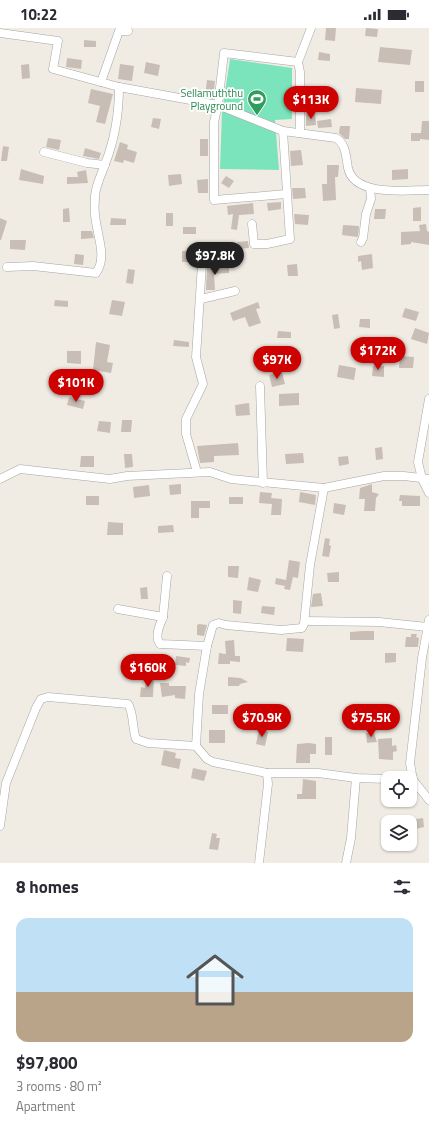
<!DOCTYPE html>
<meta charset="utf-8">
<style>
:root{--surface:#fff;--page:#f7f7f7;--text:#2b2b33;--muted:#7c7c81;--accent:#cc0100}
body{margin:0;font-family:"Titillium Web",sans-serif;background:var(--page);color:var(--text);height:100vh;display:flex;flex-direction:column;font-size:15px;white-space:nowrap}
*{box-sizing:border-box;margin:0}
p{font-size:13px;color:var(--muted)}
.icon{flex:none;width:22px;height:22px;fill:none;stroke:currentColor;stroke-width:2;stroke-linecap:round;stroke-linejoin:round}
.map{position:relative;height:835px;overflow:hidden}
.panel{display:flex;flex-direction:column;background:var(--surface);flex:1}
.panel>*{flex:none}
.buttons{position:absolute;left:381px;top:743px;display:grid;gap:8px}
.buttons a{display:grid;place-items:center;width:36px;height:36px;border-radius:8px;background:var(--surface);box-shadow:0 1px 3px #0004;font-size:20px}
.price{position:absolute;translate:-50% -34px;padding:0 9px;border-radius:14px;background:var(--accent);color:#fff;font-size:13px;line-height:26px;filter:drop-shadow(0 1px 2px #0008)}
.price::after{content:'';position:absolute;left:50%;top:24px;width:12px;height:9px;margin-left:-6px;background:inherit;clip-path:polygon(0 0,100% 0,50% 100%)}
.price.current{background:#222;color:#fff}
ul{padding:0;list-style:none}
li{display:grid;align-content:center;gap:8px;height:212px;padding:0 16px}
li span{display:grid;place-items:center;height:124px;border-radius:12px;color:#555}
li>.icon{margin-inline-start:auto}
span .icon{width:72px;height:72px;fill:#fffc;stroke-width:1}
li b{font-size:17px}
h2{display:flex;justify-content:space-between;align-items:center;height:48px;padding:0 16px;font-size:17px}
.status{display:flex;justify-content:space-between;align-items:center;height:28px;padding:0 20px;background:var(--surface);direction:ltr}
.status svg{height:11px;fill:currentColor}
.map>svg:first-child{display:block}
.pitch{fill:#7ce4bc}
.building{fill:#c8beb6}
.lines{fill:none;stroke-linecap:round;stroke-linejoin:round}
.minor-casing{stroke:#a5a5a5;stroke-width:9}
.minor{stroke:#fff;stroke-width:8}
.labels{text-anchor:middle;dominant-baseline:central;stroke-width:3.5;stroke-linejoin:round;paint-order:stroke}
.leisure-label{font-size:11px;fill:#27864d;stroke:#fff;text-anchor:end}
</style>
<div class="status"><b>10:22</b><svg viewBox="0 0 49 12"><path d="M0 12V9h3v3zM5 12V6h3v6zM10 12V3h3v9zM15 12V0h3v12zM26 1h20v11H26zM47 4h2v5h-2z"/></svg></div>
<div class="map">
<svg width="429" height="835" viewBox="0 0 429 835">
<rect width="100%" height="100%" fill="#f0ece4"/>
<polygon class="pitch" points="230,31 292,40 292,91 275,92 279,142 220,141 222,84"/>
<g class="building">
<polygon points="326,0 336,0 335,13 325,12"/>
<polygon points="366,0 378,1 377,9 365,8"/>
<polygon points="84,12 96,13 96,19 84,19"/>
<polygon points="380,19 412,22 410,37 378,34"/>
<polygon points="319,24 330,26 330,33 318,32"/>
<polygon points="67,30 82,32 81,41 66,39"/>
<polygon points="146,34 160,37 158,48 144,45"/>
<polygon points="29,36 30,50 22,51 21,37"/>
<polygon points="120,36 134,38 132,53 118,51"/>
<polygon points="207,52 215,53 213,71 205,69"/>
<rect x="415" y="53" width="9" height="11"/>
<polygon points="356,60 382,62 381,76 355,74"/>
<polygon points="91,61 113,66 105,96 96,94 100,78 88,75"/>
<polygon points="315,85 316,97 306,98 306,86"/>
<polygon points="153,90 161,91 159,101 151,99"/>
<polygon points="331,91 332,99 318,100 317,93"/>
<polygon points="422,93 429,93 429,112 420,111 420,113 411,113 411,105 421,105"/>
<polygon points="340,98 350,98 349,111 345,111 339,105"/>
<polygon points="48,110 61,112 59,122 46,119"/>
<rect x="200" y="111" width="8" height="17"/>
<polygon points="120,114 128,117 127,121 137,124 134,135 124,132 123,135 114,133"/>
<polygon points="3,118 9,119 7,133 1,133"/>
<polygon points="85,120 101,125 99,131 83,128"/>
<polygon points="301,122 303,137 291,138 290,123"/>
<polygon points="327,137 339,137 338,149 335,149 336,172 323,173 322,156 327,156"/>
<polygon points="21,141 44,148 43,156 19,152"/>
<polygon points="408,141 408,151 392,152 392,142"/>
<polygon points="86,142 88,155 67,156 67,149 78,149 77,144"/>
<polygon points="181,146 182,156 169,158 168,147"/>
<polygon points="226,148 234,153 229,160 221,155"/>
<polygon points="208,151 208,165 198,165 197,152"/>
<polygon points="292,160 305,160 306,170 293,171"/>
<polygon points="281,174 281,181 268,183 267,175"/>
<polygon points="253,175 254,186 239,187 237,202 231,201 233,186 228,187 227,178"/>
<polygon points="421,179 421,193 413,193 413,180"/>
<polygon points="69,180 70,194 63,194 63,181"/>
<polygon points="375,181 386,181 385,191 374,191"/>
<rect x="166" y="185" width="7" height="13"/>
<polygon points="294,186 309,187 308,197 295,196"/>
<polygon points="0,190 7,193 1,212 0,212"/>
<polygon points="111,190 126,191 126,197 110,197"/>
<polygon points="426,196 427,203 429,204 429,217 411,214 411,216 401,217 401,204 420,203 419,197"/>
<polygon points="343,197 359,198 358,209 342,207"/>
<rect x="183" y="199" width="13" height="7"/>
<polygon points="81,203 92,203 94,210 81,211"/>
<polygon points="10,212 26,212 25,222 10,221"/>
<polygon points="248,213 249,220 238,221 237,214"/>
<rect x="182" y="223" width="12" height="11"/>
<polygon points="75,226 84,227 83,237 74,236"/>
<polygon points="372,226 373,240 362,242 361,233 358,234 358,228"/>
<polygon points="297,236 298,248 288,248 287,237"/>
<polygon points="229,238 229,245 214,246 215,262 206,262 207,239"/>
<polygon points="128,241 135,242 133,256 126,255"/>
<polygon points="55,272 68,273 68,279 54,278"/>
<polygon points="112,272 125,274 122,288 109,286"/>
<polygon points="258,274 260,280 256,281 261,295 249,299 245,289 233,293 230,285"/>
<polygon points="405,280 419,284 416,293 402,289"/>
<polygon points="338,286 340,300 334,301 332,287"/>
<polygon points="360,291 370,291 370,300 359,299"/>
<polygon points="415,300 429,305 427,316 411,311"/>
<polygon points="278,303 291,304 291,310 277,310"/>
<polygon points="174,312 189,314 189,319 173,318"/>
<polygon points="96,314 110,317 107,334 113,335 111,345 93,342"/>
<polygon points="67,323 81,323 81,336 67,335"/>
<polygon points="400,328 414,329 413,340 399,340"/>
<polygon points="339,337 356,340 354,352 337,349"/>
<polygon points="373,338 384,338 384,349 372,348"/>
<polygon points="282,344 285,356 272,359 269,347"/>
<polygon points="299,365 299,377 279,378 279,366"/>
<polygon points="69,369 85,373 83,381 67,377"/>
<polygon points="249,375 250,387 236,388 235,377"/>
<polygon points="122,392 132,392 131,404 121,404"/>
<polygon points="99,393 111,394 110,405 97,403"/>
<polygon points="238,415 239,427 214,428 214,434 200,435 197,418"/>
<polygon points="382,419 383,431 376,432 375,420"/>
<polygon points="303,425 304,435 286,436 285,426"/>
<polygon points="124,426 132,426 133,439 125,440"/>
<polygon points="81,428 94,428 94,439 80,439"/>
<polygon points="348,428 349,436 339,438 338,429"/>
<polygon points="181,456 181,466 170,467 169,457"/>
<polygon points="372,456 372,464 379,466 376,470 375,483 364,483 365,471 359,471 360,460"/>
<polygon points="149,457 150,468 134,470 133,459"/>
<polygon points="260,464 272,465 271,470 282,471 281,487 271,487 272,476 259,475"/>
<polygon points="300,464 316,467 315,477 299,474"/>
<polygon points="400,467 420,468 420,478 402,478 402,473 399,473"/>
<rect x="86" y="468" width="13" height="9"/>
<rect x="229" y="469" width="14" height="7"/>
<polygon points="191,473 210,473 210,480 199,480 199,490 191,490"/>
<polygon points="334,475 346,477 344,487 333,485"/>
<polygon points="108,494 123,495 123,507 107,507"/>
<polygon points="173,497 174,504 158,505 158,498"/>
<polygon points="325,510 330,511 329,517 331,518 329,529 322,528"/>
<polygon points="289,532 300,534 298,550 293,549 290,562 284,561 285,558 275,556 276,550 286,552"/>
<polygon points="228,538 239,538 238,550 228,549"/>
<polygon points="339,544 339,554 328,554 327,545"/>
<polygon points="249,549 261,552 258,564 247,562"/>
<polygon points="147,559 148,571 141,571 140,560"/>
<polygon points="321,565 323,578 311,579 313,566"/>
<polygon points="233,572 242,573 241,586 233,585"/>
<polygon points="262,578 275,579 274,587 261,585"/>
<polygon points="199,596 207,597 204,608 197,607 197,597"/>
<polygon points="363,603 374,603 374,612 350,612 350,604"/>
<polygon points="411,606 417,606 416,609 419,610 418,619 405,619 406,609 411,609"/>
<polygon points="287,610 304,611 303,624 286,623"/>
<polygon points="234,612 235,628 240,628 240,634 230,633 230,636 218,636 219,625 226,626 225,613"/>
<polygon points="385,625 396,625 396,634 385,635"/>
<polygon points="176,628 190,630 189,635 186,634 186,638 175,637"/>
<polygon points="147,647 154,648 153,669 140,669 141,659 145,660"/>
<polygon points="228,649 241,650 248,654 240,656 239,658 228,658"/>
<polygon points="160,655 169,655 169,658 186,658 185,671 175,670 175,667 162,669"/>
<rect x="212" y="677" width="16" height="9"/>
<rect x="209" y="702" width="16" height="13"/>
<polygon points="259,702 268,704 265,718 256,716"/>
<polygon points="366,705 374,705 377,714 367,715"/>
<rect x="325" y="709" width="7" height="18"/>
<polygon points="392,710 392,718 396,717 397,723 393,724 393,732 379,731 378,711"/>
<polygon points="309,715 316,716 316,726 310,726 310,735 296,735 297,716"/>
<polygon points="164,722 176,725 175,730 181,731 179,741 161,737"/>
<polygon points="193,740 207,743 204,753 191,750"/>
<polygon points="303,751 316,753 316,771 297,771 297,766 302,766"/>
<polygon points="423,790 424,799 411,802 410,792"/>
<polygon points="212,805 217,806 216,810 220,810 218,822 209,821"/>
</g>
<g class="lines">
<g class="minor-casing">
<g id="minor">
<path d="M0,5L58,13L53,41L119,59L218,77L283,103L336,110C346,116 346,129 348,140C354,169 407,162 429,162"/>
<polyline points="101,54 119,3 128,3"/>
<polyline points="300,105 300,44 298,34 311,0"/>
<polyline points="44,124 87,135 105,137"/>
<polyline points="286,166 214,172 214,94 218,77 224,25 298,34"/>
<polyline points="252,196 254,216 267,216 290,211 283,103"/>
<polyline points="361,214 363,210 366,186 371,171 370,160"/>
<path d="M7,239L33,238L96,245C108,229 96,205 95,186C94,180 95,174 95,168C96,156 101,148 105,136C115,111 119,86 119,59"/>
<polyline points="201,271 235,263"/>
<polyline points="260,358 263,455"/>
<polyline points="429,371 418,434 422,451 429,465"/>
<polyline points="197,444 186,406 186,391 203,356 196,329 202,236"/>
<polyline points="0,451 20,441 110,451 127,448 210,444 231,451 324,460 384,448 404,448 429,451"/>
<path d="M118,581L163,589C160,597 154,608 160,616L207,618"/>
<polyline points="163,589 167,548"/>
<polyline points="429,592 422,630 410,735 413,752 429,772"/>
<polyline points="305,593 379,594 427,599"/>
<polyline points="196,718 199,666 207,618 213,597 219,595 226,597 281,602 302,600 304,596 310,537 324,460"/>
<path d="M0,798L6,755L36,680L41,671L48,669L128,676C134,685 132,700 136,711L148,715L196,718L207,731L213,734L267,745H318L356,750L388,751"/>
<polyline points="259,835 268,756 267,745"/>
<polyline points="346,835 351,810 356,750"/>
</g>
</g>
<use href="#minor" class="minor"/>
</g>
<defs>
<g id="stadium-pin" transform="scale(1)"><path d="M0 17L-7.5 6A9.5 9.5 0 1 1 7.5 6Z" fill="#2e9e5b" stroke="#fff"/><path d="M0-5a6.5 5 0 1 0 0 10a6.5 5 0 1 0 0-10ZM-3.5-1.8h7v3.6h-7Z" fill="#fff"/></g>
</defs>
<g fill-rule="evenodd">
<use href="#stadium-pin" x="257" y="71"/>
</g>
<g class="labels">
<g class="leisure-label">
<text x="243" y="65">Sellamuththu<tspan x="243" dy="13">Playground</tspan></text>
</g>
</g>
</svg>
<div class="buttons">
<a><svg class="icon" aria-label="locate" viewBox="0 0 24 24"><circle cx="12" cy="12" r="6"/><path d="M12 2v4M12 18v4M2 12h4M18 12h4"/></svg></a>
<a><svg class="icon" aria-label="layers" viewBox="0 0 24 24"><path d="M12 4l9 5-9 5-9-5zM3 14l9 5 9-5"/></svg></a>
</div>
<b class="price" style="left:311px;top:92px">$113K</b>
<b class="price current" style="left:215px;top:248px">$97.8K</b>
<b class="price" style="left:378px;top:343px">$172K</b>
<b class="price" style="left:277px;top:352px">$97K</b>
<b class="price" style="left:76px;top:375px">$101K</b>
<b class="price" style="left:148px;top:660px">$160K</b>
<b class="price" style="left:262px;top:710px">$70.9K</b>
<b class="price" style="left:371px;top:710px">$75.5K</b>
</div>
<section class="panel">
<h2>8 homes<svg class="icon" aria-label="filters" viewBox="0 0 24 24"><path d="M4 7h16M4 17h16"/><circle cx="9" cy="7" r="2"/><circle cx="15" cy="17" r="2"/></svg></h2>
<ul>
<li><span style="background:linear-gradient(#bfe0f5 60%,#b9a48a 0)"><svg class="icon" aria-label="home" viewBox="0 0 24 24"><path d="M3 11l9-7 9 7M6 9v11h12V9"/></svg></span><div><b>$97,800</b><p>3 rooms · 80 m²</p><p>Apartment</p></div></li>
</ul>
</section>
